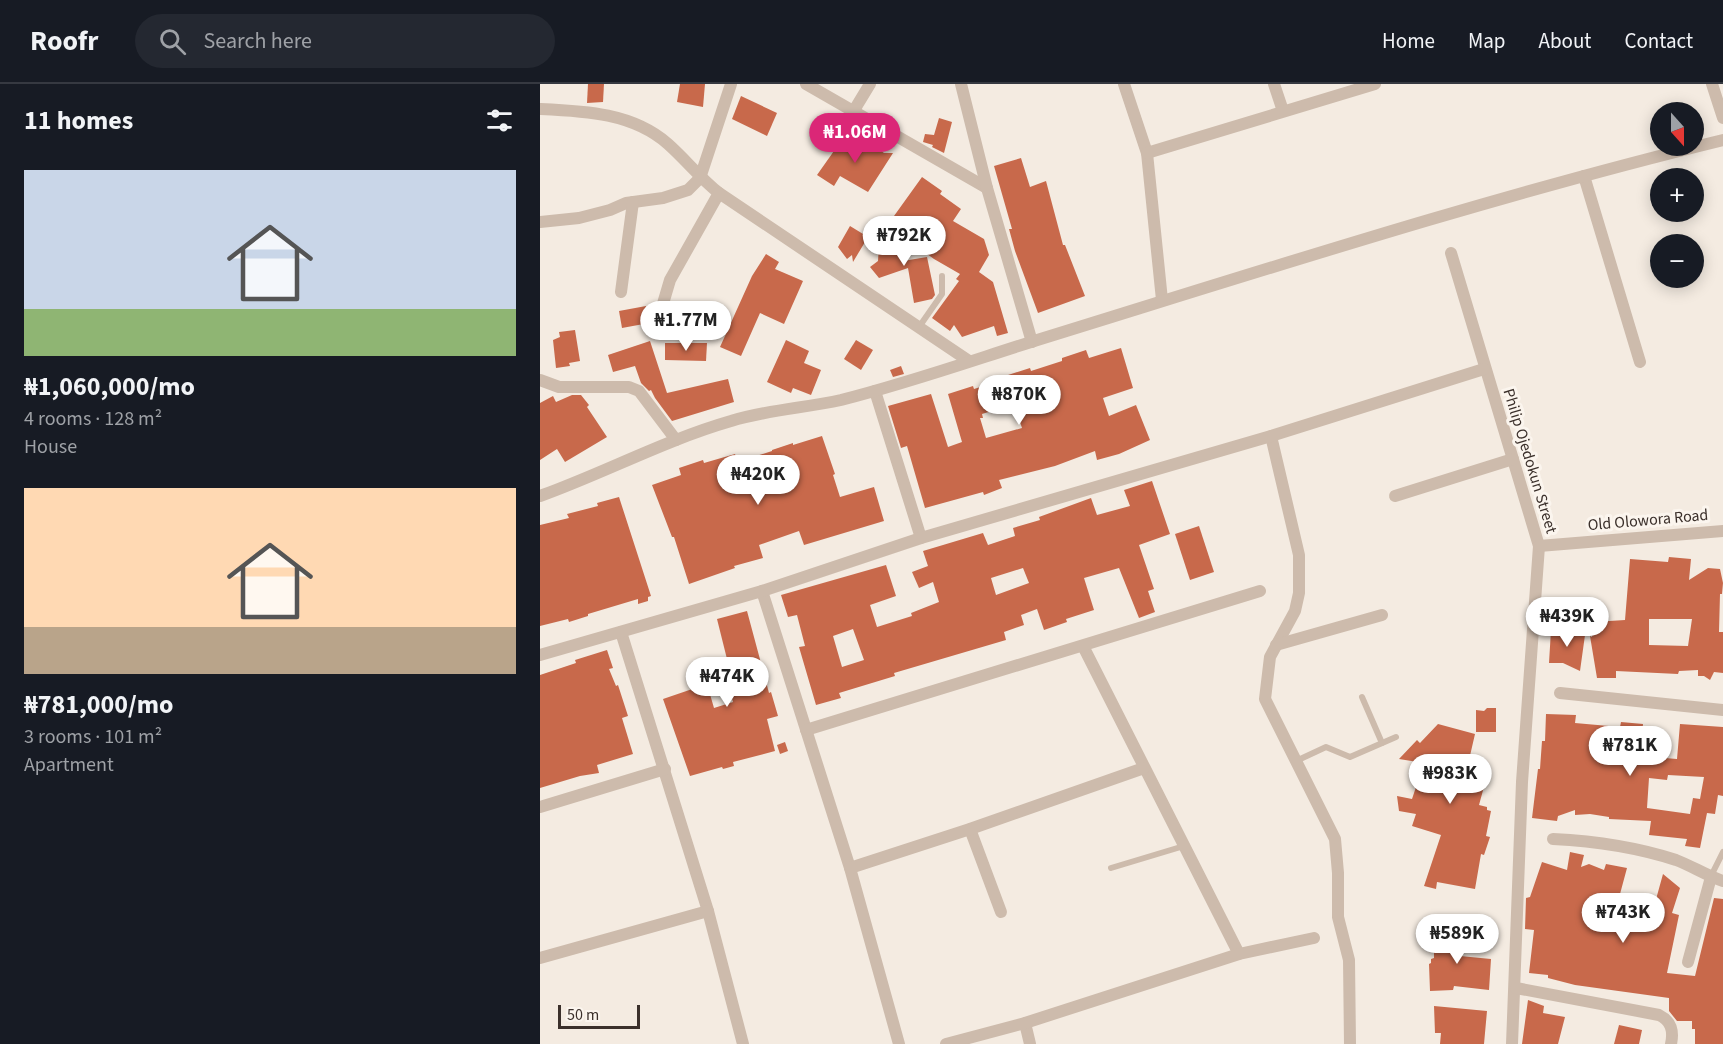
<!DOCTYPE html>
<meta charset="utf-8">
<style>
:root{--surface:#171b24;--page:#242831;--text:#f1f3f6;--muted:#9ea1a6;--line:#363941;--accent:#db2777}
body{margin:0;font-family:"Source Sans 3",sans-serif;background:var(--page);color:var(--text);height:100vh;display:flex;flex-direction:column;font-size:22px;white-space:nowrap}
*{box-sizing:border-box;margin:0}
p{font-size:20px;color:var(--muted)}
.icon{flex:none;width:33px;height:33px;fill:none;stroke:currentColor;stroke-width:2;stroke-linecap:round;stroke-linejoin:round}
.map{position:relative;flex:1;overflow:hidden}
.side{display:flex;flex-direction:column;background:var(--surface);width:540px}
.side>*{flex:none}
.needle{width:39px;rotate:159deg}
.fabs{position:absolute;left:1110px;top:18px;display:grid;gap:12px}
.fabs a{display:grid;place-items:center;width:54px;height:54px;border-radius:50%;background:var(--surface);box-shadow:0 3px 15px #0003;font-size:30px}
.scale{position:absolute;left:18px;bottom:15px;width:82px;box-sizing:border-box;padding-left:6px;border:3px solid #3b302b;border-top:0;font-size:16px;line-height:21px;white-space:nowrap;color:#3b302b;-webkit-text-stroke:4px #fbf5ee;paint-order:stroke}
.price{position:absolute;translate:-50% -51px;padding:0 14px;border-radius:21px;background:#fff;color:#222;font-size:20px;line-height:39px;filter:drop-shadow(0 2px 3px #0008)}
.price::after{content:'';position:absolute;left:50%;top:36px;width:18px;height:14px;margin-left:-9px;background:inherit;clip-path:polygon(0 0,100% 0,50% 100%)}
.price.selected{background:var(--accent);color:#fff}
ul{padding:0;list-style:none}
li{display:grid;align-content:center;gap:12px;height:318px;padding:0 24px}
li span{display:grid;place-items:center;height:186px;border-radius:0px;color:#555}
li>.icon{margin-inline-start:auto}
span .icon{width:108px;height:108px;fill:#fffc;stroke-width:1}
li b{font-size:26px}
h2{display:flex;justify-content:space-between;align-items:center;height:72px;padding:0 24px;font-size:26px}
header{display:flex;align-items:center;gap:36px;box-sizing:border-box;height:84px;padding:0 30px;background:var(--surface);border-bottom:2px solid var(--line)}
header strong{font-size:28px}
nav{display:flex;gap:33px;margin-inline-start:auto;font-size:21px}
.search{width:420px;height:54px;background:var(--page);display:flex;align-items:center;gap:15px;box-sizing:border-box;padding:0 21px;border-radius:33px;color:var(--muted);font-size:22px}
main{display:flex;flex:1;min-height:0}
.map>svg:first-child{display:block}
.building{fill:#c8694b;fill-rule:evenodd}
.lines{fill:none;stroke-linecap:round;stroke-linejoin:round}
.lane{stroke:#cdbbac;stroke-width:6}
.street{stroke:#cdbbac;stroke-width:12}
.labels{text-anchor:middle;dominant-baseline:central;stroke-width:6;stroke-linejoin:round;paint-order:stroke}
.street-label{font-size:16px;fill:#3b302b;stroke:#fbf5ee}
</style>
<header>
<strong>Roofr</strong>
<div class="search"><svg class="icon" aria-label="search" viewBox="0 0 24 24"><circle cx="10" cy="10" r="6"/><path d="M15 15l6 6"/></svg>Search here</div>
<nav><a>Home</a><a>Map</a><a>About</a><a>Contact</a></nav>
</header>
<main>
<section class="side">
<h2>11 homes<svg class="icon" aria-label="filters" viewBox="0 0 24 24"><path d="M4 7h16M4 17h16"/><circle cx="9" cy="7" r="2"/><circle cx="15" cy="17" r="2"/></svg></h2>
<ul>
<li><span style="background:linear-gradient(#c9d6e8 75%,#8fb573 0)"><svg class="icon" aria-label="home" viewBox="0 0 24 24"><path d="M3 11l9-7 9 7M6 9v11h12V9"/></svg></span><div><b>₦1,060,000/mo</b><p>4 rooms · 128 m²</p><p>House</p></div></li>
<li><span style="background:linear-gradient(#ffd9b3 75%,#b9a48a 0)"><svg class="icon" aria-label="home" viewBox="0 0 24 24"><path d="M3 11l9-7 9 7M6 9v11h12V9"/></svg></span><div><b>₦781,000/mo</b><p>3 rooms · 101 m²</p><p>Apartment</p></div></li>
</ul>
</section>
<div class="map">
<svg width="1183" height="960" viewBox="0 0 1183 960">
<rect width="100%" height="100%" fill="#f4ebe1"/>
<g class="building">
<polygon points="48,0 64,0 63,18 47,19"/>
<polygon points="140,0 165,0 163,23 137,18"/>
<polygon points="201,12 237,29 227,52 192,35"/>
<polygon points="399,34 412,38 404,69 392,63 393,61 383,58 385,50 394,51"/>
<polygon points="311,51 333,65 336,63 344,69 353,69 328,108 300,92 294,102 277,91 301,57 306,60"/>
<polygon points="481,74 490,103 506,97 523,161 525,161 545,212 498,229 475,167 469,145 472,145 454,82"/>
<polygon points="382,93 402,107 400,110 421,125 413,137 444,155 449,171 439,188 453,198 468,249 457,252 454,242 422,253 414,241 410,247 392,234 419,197 416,195 420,190 394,175 354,146 375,147 354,132"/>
<polygon points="310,142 328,153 313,178 312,171 307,175 298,163"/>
<polygon points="340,145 353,146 363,177 387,173 395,211 392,215 374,219 368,184 339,194 330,183 338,177"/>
<polygon points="226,170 239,178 235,185 263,197 244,240 220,229 201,272 180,263 212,192"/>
<polygon points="132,219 156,231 130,236"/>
<polygon points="106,222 109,239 82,244 79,227"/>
<polygon points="177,234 157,256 139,247"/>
<polygon points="35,246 40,277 29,279 30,282 16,284 13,256 20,253 19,248"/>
<polygon points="246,256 269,267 264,279 281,286 271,311 253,304 251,309 227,298"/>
<polygon points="316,256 333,266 321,286 304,275"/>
<polygon points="110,257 127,309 188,295 194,318 132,337 115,314 111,306 109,307 101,299 95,282 73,288 68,271"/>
<polygon points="125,259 167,259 166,277 125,276"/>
<path d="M581,264L593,304L563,314L569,332L596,321L610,356L579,370L557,376L555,367L515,382L459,396L462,404L444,411L443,408L385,424L367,362L361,364L348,322L391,310L408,363L422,358L408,310L433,302L434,305L466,295L465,292L490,284L491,287L522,277V274L546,266L549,274ZM474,320L482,344L446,354L440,334H443L442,330Z"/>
<polygon points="361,282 364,290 353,293 350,286"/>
<polygon points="32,311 41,311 49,321 47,323 67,353 25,378 17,365 0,376 0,319 13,312 16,318"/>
<polygon points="282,352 295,390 293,391 300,413 334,403 344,437 264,461 259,447 219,461 223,474 194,482 195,484 149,500 134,453 132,453 112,401 141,391 139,384 163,376 164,379 195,370 198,378 232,367 232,366 253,359 253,361"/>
<path d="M612,397L630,450L599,461L614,505L608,507L615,528L599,534L579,484L544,494L554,526L526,535L527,538L504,546L497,525L481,531L484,541L464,548L466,556L354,589L355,592L299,609L301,614L276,621L259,563L265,562L257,531L248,533L241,511L346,481L356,512L330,521L337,543L372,532L371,529L399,518L393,498L379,504L372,488L388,482L383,467L443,449L448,461L475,452L473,444L500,436L499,433L551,414L557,431L590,422L584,406ZM483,484L489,499L456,511L451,494ZM313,545L324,576L302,583L293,552Z"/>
<polygon points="79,413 111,512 108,513 108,517 98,520 98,515 48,530 48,532 29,538 28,535 0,542 0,441 29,434 27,430 58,422 57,419"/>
<polygon points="659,442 674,488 650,496 635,450"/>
<path d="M1129,473L1151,475L1149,496L1168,484L1180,485L1183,499L1182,510H1180L1179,548H1183V589L1174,588L1170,596L1164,592H1158V586L1139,587L1138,590L1076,587V594H1057L1050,552L1052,553L1054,538L1085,536L1090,475L1128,478ZM1109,535H1152L1148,562L1109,561Z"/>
<polygon points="207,527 229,609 231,608 238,632 227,635 235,667 193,678 194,682 183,685 182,683 150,692 123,615 167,600 174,624 193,618 186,592 191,591 177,535"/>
<polygon points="1011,546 1030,547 1045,551 1040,587 1023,579 1009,579"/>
<polygon points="67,566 73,584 69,585 76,602 78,601 88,632 82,634 93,670 57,681 59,689 40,692 0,704 0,591 36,579 35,576"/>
<polygon points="947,624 956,624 956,648 936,648 936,626 944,627"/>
<path d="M1006,630L1036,631L1035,639L1080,643L1081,638L1103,640L1100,672L1137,675L1140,640L1183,643V712L1178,711L1175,730L1167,729L1160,764L1145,762L1147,755L1109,751L1111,737L1069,735V733L1050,730L1035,731V726L1018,732L1017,737L992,734L998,685H1000L1002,657H1005ZM1128,691L1164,693L1160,715L1153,714L1150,730L1107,724L1109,694L1127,696Z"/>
<polygon points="898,640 935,650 929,676 938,678 937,684 942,685 939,697 945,699 939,721 947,723 947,726 951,727 946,752 950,753 944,771 941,770 935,805 897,798 896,805 884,802 901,751 872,742 876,730 859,727 857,712 872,715 884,679 859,675 877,656 880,659"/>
<polygon points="245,658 248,667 240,670 237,661"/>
<polygon points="1030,768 1044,771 1041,783 1049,780 1064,786 1066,780 1087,784 1080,810 1077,810 1075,820 1072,821 1068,842 1084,845 1087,832 1110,837 1123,790 1140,804 1132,829 1139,831 1127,889 1155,892 1174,814 1183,815 1183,960 1155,960 1155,945 1152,945 1152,937 1137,937 1129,927 1129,914 1035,901 1008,894 1008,891 989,889 994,846 985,845 986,814 990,813 1002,778 1027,786"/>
<polygon points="899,840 920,840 921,850 918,852 920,872 951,875 949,906 914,902 913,906 890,907 889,880 891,879 891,875 894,874 894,867 900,867"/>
<polygon points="988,916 1004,922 1003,929 1025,933 1018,960 982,960"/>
<polygon points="894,922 947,927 944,960 900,960 901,949 895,949"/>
<polygon points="1079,941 1102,946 1099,960 1074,960"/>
</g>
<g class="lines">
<g class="lane">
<polyline points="379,243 402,210 402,192"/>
<polyline points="822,613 842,659"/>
<polyline points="756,677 786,663 810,673 856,653"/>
<polyline points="571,784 644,762"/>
<polyline points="1171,792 1183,768"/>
</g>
<g class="street">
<polyline points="266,0 447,104"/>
<polyline points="421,0 447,104 492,258"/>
<polyline points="584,0 607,69 622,216"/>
<polyline points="734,0 743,27"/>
<polyline points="1172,0 1183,34"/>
<path d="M0,25C45,27 93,29 128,60C146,76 160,94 179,109L429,277"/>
<polyline points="313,28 330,0"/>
<polyline points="607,69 835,0"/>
<polyline points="1044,92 1100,278"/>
<polyline points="0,138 39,134 70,126 86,119 123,114 148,106 160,94 191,0"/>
<polyline points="911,169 999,462 982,698 972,960"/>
<polyline points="81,208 93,118"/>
<polyline points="121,243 122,223 130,196 179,109"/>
<polyline points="0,296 19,303 89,303 99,307 136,356"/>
<polyline points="335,307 381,454"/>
<polyline points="731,352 759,471 759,509 755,527 730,573 725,615 795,755 798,789 798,833 809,876 810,960"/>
<path d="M0,412C64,389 125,356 191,337C226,326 264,324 301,316C365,300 428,278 491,258C721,187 949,113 1183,56"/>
<polyline points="855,412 973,375"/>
<polyline points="999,462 1183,447"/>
<polyline points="222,507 310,784 359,960"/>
<polyline points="81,548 168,827 203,960"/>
<polyline points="736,561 842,531"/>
<polyline points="543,562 699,870"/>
<polyline points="0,571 222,507 381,454 731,352 944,285"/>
<polyline points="1020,609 1183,626"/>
<polyline points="266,646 720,507"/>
<polyline points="0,723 125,685"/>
<polyline points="430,745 461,828"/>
<path d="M1013,755C1054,757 1096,763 1136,776C1152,782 1167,792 1183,797"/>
<polyline points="310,784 430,745 604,684"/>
<polyline points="0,874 168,827"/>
<polyline points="1148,878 1171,793"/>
<path d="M976,904L1119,931C1131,937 1134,946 1131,960"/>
<polyline points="485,939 490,960"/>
<polyline points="406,960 485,939 699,870 774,854"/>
</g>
</g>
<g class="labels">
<g class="street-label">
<text transform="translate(990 377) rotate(73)">Philip Ojedokun Street</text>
<text transform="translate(1108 436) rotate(-5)">Old Olowora Road</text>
</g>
</g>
</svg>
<div class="fabs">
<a><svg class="needle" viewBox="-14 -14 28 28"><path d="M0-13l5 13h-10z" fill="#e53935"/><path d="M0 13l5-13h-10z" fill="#9ea1a6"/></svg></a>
<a>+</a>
<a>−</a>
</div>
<div class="scale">50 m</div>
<b class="price selected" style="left:315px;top:80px">₦1.06M</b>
<b class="price" style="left:364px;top:183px">₦792K</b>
<b class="price" style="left:146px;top:268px">₦1.77M</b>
<b class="price" style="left:479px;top:342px">₦870K</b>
<b class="price" style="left:218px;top:422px">₦420K</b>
<b class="price" style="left:1027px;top:564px">₦439K</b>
<b class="price" style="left:187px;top:624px">₦474K</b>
<b class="price" style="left:1090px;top:693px">₦781K</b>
<b class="price" style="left:910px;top:721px">₦983K</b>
<b class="price" style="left:1083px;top:860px">₦743K</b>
<b class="price" style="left:917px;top:881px">₦589K</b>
</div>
</main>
